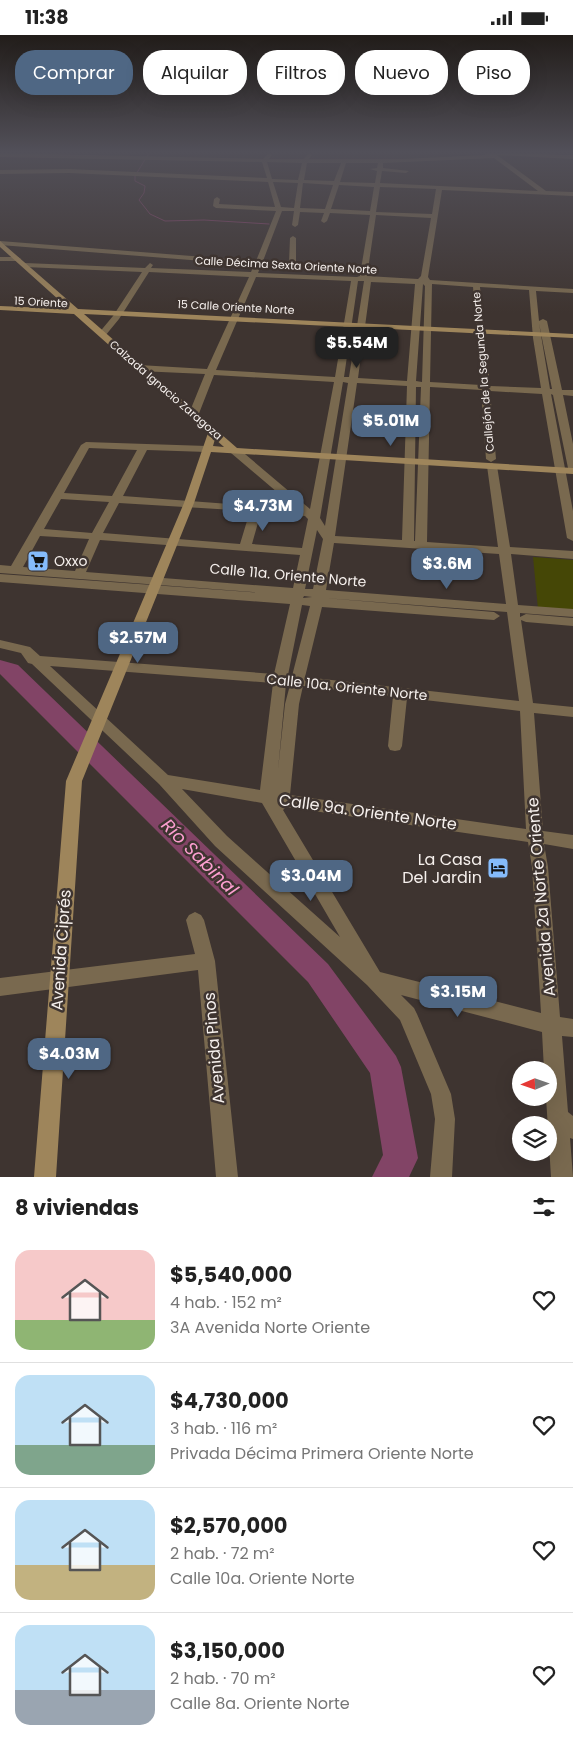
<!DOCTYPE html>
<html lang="es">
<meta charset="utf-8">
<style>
:root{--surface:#fff;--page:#f2f2f2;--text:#222;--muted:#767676;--line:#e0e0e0;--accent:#4f6784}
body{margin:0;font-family:Poppins,sans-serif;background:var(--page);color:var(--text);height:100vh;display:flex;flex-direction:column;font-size:19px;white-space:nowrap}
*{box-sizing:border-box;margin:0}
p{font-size:16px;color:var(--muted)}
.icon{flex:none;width:28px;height:28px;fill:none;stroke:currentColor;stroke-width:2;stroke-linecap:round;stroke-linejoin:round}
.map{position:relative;height:1142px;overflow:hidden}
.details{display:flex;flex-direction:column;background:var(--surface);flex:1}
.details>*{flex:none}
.banner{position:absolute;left:15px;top:15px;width:544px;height:45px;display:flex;gap:10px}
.needle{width:32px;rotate:268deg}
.tools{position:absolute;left:512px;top:1026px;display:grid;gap:10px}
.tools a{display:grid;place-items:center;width:45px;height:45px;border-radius:50%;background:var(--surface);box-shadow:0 5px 20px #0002;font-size:25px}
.price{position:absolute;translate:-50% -42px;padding:0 11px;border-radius:10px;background:var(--accent);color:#fff;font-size:16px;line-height:32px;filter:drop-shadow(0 1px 2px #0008)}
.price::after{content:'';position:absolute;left:50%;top:30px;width:15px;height:11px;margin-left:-8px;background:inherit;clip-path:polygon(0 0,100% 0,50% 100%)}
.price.on{background:#222;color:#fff}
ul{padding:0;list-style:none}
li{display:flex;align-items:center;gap:15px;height:125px;padding:0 15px}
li+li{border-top:1px solid var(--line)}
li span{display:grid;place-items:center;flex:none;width:140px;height:100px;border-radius:15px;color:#555}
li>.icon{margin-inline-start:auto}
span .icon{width:60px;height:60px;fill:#fffc;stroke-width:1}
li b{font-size:21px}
h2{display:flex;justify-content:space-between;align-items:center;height:60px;padding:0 15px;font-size:21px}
.tag{padding:0 18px;border-radius:20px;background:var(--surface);box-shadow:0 5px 20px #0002;font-size:18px;line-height:45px}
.tag.on{background:var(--accent);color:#fff}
.status{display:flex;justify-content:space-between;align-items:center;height:35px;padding:0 25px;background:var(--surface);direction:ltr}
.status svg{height:14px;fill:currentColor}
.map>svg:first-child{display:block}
.green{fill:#454706}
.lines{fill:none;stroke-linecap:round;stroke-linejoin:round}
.stream{stroke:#824466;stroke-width:1}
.river{fill:#824466;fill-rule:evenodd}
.street{fill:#79694f;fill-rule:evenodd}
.secondary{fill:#9e855b;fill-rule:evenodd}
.labels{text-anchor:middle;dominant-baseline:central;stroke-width:5;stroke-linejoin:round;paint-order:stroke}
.far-street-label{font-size:11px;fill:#f6f0ed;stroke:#3e3430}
.poi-label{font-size:14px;fill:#f6f0ed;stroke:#3e3430;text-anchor:start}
.street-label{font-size:14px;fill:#f6f0ed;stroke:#3e3430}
.near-street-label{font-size:16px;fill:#f6f0ed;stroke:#3e3430}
.near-poi-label{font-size:16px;fill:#f6f0ed;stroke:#3e3430;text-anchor:end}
.near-water-label{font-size:18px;font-style:italic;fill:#fc9ed0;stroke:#3e3430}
</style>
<div class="status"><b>11:38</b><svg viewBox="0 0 49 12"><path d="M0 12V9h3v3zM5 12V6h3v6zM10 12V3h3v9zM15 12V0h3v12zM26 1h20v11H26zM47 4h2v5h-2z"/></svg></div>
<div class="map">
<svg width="573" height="1142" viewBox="0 0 573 1142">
<rect width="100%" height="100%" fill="#3e3430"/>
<polygon class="green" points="533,522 573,525 573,576 538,574"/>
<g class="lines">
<polyline class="stream" points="149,118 135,141 135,146 145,151 144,158 139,165 150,179 165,186 204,185 269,189"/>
<polygon class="river" points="0,625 18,630 328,929 396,1021 401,1032 418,1123 409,1142 372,1142 383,1120 370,1038 308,947 0,639"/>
<g class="street">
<path d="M0,118L263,124L269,118L272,120L269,124H304L309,118L312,120L309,124H403L485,120V118L573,120V124L497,120L546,156L573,157V161L442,155L428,242L430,245L573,254V258L536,256L539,286L543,284L547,286L562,355H573V361L563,360L573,409V436L568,433L553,360L551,359L573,476V506L567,503L542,359L490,356L496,424L491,427L486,424L481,355L430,352L427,507L498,512L487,431L492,428L497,431L510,512L573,516V524L511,519L518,570L573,574V582L520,578V582L526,579L573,583V591L526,587L521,585L533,668L573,672V682L534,678L543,796L573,800V814L544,809L548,832L560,982L573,984V1002L562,1001L568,1077L573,1081V1104L570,1103L573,1142H551L546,1062H549V1035H544L542,997L401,960L414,973L417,979L451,1059L455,1084L452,1142H430L435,1084L431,1059L400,985L367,950L215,811L159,749L32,629L28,628L21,618L0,613V605L30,612L40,621L274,639L290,569L0,547V539L292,560L0,538V530L11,531L81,410L86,407L207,411L212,414L207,417L147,415L123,461L297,474L231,418V414H239L310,474L334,347L214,340L198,381L193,384L190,383L188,381L205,339L139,336L135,333L139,330L207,334L249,242L149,237L119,284L105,301H102L98,299L113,281L142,237L25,232L22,230L25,228L145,233L150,228L153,230L151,233L251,237L254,230L0,210V206L256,226L276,176L216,173L213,171L214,164L217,162L220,164L219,169L275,172L268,147L69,138L0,139V135L69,134L267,143L262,127L0,122ZM494,123L538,156L380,148L382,136L406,138L409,136L383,133V128ZM267,127L302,128L298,145L272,144ZM307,128H341L334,146L304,145ZM346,128H378L377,133L370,134L377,136L375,148L340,147ZM273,147L298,148L294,173L281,172ZM303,148L333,150L325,174L300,173ZM339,150L374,152L370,176L331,174ZM380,152L436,154L432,179L376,177ZM282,176H294L292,190L295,192L298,190L300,177L324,178L321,186L324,188L327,186L330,178L370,180L361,234L296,229V203L293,201L290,203L289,228L263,226ZM376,180L431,183L421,241L418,244L367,241ZM261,230L360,238V241L357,242L258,238ZM256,242L351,246L335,342L216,335ZM358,246H364L349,342H344ZM371,247L415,249L407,346L358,343ZM423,249L425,251L422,347L416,346ZM432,249L473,252L481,350L430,347ZM480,252L529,255L533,303L541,353L490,351ZM539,288L552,354H550ZM343,347L348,348L325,491L320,483ZM357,348L407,351L402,505L335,501ZM416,352H421L415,506H414ZM89,413L137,415L112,461L64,458ZM61,464L109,467L92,498L44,494ZM119,468L250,476L240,509L103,498ZM261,477L305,481L308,484L302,513L252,509ZM317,495L323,504L313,554H305ZM40,501L89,504L75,536L23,532ZM100,505L300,520L293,553L86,537ZM334,508L499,519L506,569L326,555ZM304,561L312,562L303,563ZM324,563L507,577L519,666L305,642L322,572L494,585L500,581L494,577ZM302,570L310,571L292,641L288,640ZM50,631L273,648L260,755L168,740ZM286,649L290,650L285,669L278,735ZM303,651L393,661L388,711L390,715L395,716L400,715L402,711L407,663L520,676L526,794L290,760L299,669ZM182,754L262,768L340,902L227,801ZM286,772L528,807L532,832L541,978L380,937L283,775Z"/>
<polygon points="0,222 18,222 21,224 18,226 0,226"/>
<polygon points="195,877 201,880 204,885 215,926 238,1142 216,1142 198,935 0,961 0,943 195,919 186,885 189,880"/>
</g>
<path class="secondary" d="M0,206L78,274L573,299V303L84,279L237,413L573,433V439L211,417L194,468L82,746L56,1142H34L66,746L184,468L208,398L74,279L0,275V271L69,274L0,212ZM215,404L224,412L213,411Z"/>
</g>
<linearGradient id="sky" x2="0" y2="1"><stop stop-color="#221d1a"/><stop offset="0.42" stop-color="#525059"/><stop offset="1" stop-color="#525059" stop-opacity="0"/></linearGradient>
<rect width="573" height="278" fill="url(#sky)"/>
<defs>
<g id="supermarket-square" transform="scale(1.125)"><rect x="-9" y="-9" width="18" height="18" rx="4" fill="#85bbfb" stroke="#3e3430"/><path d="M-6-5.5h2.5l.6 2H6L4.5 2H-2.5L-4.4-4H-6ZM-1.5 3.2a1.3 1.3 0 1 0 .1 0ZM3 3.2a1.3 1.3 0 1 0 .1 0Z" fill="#111"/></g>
<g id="hotel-square" transform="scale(1.125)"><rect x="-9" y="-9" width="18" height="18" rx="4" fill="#85bbfb" stroke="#3e3430"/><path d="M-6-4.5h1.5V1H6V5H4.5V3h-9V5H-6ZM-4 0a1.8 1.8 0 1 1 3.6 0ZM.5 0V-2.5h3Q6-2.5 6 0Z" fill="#111"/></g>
</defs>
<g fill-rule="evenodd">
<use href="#supermarket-square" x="38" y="526"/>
<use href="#hotel-square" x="498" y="833"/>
</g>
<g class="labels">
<g class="far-street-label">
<text transform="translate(286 230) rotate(3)">Calle Décima Sexta Oriente Norte</text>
<text transform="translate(41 267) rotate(3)">15 Oriente</text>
<text transform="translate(236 272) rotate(3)">15 Calle Oriente Norte</text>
<text transform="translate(483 337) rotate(-95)">Callejón de la Segunda Norte</text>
<text transform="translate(166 355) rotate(41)">Calzada Ignacio Zaragoza</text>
</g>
<g class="poi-label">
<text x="54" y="526">Oxxo</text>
</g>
<g class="street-label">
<text transform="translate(288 540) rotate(5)">Calle 11a. Oriente Norte</text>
<text transform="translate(347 652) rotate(6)">Calle 10a. Oriente Norte</text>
</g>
<g class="near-street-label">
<text transform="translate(368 777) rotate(8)">Calle 9a. Oriente Norte</text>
<text transform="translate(541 862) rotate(-95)">Avenida 2a Norte Oriente</text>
<text transform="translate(61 915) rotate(-86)">Avenida Ciprés</text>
<text transform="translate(214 1013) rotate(-95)">Avenida Pinos</text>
</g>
<g class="near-poi-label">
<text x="482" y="824">La Casa<tspan x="482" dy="18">Del Jardin</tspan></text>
</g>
<g class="near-water-label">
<text transform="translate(200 822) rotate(45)">Río Sabinal</text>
</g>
</g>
</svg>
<div class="tools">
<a><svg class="needle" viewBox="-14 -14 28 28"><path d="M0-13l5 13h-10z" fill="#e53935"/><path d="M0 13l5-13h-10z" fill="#767676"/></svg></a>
<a><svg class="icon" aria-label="layers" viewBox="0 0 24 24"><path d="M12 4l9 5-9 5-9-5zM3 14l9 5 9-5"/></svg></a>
</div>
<b class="price on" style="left:357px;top:334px">$5.54M</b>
<b class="price" style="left:391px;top:412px">$5.01M</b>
<b class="price" style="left:263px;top:497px">$4.73M</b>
<b class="price" style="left:447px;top:555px">$3.6M</b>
<b class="price" style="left:138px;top:629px">$2.57M</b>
<b class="price" style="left:311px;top:867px">$3.04M</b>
<b class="price" style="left:458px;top:983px">$3.15M</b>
<b class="price" style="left:69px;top:1045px">$4.03M</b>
<div class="banner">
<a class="tag on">Comprar</a>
<a class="tag">Alquilar</a>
<a class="tag">Filtros</a>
<a class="tag">Nuevo</a>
<a class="tag">Piso</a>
</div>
</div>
<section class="details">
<h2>8 viviendas<svg class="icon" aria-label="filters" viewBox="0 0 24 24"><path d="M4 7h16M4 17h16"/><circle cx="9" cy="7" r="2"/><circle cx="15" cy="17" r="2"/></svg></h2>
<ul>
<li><span style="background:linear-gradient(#f6c9c9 70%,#8fb573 0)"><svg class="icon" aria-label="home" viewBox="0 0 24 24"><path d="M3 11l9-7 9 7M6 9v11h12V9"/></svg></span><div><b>$5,540,000</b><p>4 hab. · 152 m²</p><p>3A Avenida Norte Oriente</p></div><svg class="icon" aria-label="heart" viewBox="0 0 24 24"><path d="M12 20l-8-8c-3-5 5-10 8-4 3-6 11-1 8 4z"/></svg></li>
<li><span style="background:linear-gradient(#bfe0f5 70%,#7fa58c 0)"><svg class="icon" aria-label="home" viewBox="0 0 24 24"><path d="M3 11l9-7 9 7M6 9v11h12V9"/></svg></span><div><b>$4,730,000</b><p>3 hab. · 116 m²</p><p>Privada Décima Primera Oriente Norte</p></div><svg class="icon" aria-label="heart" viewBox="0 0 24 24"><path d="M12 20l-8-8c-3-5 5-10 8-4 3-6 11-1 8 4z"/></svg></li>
<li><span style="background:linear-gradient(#bfe0f5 65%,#c2b280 0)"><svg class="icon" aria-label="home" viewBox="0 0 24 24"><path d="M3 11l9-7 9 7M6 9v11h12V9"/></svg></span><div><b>$2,570,000</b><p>2 hab. · 72 m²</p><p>Calle 10a. Oriente Norte</p></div><svg class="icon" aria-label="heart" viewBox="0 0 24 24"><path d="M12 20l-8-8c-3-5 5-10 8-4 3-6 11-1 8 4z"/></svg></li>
<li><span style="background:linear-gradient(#bfe0f5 65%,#9aa5b1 0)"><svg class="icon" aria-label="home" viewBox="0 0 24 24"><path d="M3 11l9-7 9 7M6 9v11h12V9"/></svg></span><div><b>$3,150,000</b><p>2 hab. · 70 m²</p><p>Calle 8a. Oriente Norte</p></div><svg class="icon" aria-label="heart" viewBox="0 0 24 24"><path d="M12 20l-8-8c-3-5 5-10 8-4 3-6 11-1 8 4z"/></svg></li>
</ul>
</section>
